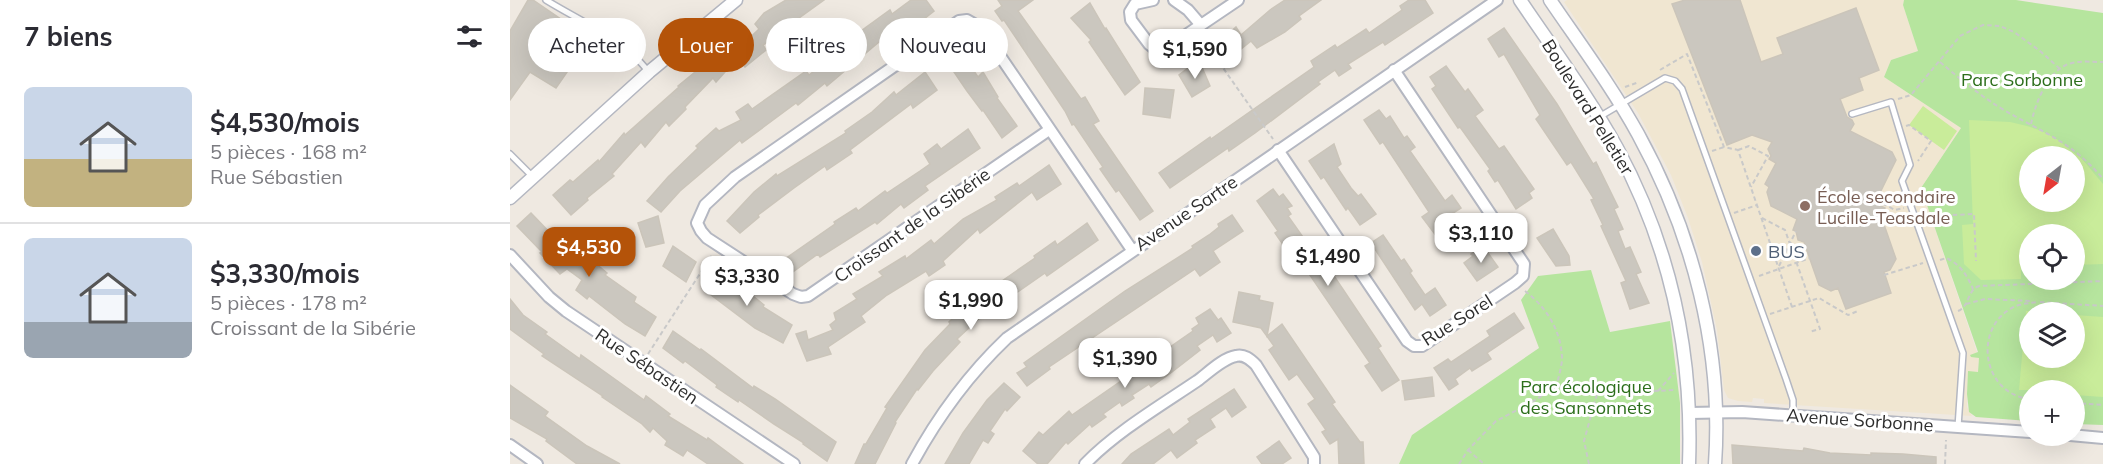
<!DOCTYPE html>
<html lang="fr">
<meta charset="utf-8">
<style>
:root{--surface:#fff;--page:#f7f7f7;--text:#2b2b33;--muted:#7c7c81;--line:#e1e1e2;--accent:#b45309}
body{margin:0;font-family:Mulish,sans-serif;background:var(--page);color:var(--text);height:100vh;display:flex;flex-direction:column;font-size:22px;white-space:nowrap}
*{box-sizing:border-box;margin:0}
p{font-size:20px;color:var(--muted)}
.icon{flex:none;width:33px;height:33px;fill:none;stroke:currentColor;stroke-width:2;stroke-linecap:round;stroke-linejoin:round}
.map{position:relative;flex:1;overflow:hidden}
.sheet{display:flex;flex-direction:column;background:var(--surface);width:510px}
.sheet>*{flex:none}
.hud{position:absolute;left:18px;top:18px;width:570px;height:54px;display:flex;gap:12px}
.needle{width:39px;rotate:211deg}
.tools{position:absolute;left:1509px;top:146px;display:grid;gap:12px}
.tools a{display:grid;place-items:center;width:66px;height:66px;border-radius:50%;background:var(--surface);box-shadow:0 6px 24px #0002;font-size:30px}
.price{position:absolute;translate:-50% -51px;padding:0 14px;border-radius:12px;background:#fff;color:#222;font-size:20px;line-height:39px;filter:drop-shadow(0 2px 3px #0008)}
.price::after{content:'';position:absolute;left:50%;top:36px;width:18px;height:14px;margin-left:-9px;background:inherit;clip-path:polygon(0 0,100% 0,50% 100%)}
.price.on{background:var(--accent);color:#fff}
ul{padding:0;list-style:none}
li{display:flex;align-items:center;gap:18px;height:150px;padding:0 24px}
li+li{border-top:2px solid var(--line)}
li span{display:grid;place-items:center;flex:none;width:168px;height:120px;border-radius:9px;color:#555}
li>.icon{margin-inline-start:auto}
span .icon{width:72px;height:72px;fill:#fffc;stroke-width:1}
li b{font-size:26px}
h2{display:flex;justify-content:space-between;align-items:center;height:72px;padding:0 24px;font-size:26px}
.chip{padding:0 21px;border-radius:27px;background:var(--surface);box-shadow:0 6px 24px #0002;font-size:21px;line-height:54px}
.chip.on{background:var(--accent);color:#fff}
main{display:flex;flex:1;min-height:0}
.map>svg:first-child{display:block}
.education{fill:#f0e6d1}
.green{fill:#b6e59e;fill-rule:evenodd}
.pitch{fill:#c9ec9a;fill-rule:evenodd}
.building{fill:#cbc7bf;stroke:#cbc5ba;stroke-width:1.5}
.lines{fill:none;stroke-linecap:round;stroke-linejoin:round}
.service-casing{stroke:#b4b7c1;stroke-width:8}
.minor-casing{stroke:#b4b7c1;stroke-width:14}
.tertiary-casing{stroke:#b4b7c1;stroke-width:15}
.path{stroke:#c9c9c9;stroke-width:2;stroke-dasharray:4.5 3;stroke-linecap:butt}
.service{stroke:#fff;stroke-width:5}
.minor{stroke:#fff;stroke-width:10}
.tertiary{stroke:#fff;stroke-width:12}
.education-dot{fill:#8d6e63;stroke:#fff;stroke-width:2}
.service-dot{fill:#5c6f8a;stroke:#fff;stroke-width:2}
.labels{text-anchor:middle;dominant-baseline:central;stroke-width:6;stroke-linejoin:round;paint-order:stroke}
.park-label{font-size:18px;fill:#2c6e1b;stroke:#fff}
.street-label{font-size:18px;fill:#2e2e2e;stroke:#fff}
.education-label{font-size:18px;fill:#785e54;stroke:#fff;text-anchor:start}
.service-label{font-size:18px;fill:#4e5e75;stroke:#fff;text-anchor:start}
</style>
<main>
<section class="sheet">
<h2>7 biens<svg class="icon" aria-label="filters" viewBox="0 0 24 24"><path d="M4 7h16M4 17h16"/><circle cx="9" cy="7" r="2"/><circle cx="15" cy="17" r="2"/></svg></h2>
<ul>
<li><span style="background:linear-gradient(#c9d6e8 60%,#c2b280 0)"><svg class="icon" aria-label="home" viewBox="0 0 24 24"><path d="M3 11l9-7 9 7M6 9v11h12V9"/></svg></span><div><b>$4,530/mois</b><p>5 pièces · 168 m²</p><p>Rue Sébastien</p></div></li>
<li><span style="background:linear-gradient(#c9d6e8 70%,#9aa5b1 0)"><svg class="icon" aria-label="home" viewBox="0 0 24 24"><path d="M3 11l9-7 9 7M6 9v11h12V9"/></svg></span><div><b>$3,330/mois</b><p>5 pièces · 178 m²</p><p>Croissant de la Sibérie</p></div></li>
</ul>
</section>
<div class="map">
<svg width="1593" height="464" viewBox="0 0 1593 464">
<rect width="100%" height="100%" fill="#efe9e1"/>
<polygon class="education" points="1057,0 1394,0 1393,5 1408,51 1381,60 1374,77 1451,128 1411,188 1469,358 1468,372 1458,372 1457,407 1462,416 1254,403 1254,399 1243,398 1242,402 1228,401 1218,398 1214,390 1207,330 1192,262 1178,218 1161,175 1128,113 1054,2"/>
<g class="green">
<path d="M1394,0H1506L1593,13V425L1565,424L1564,390H1520L1519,421L1466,417L1459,412L1457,394L1458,371L1468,372L1469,358L1461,357L1460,355L1468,352L1411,188L1451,128L1374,77L1381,60L1408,51L1393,5ZM1520,156H1564V201H1520ZM1520,234H1564V279H1520ZM1520,312H1564V357H1520Z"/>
<polygon points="1081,270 1100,332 1160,321 1170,403 1170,464 889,464 902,435 1029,348 1011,300 1028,276"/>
</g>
<g class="pitch">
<polygon points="1413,106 1447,131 1434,150 1399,125"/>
<path d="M1459,120L1500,122L1517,126L1532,131L1548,140L1572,159L1593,184V264L1565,265L1564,234H1520L1519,267L1511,268V279L1471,280L1454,264L1452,225L1463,224ZM1520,156H1564V201H1520Z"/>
<polygon points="1516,311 1533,312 1520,312 1520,357 1564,357 1565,315 1593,317 1593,397 1565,395 1564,390 1509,390"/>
</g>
<g class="building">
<polygon points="18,0 23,0 80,39 46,88 20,72 0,100 0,31"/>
<polygon points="276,0 314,0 278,26 279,28 253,45 256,50 235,67 223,54 249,29 245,24 254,13"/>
<polygon points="401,0 416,0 424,11 400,30 398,27 385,36 383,32 371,44 369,42 317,86 315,83 288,105 286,103 232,143 230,140 170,191 151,212 137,201 158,177 188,148 186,146 206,128 209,131 231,120 226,112 238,104 242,109 296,71 299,75 331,50 329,47 380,10 382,14"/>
<polygon points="488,0 523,0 508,11 571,99 575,97 589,121 583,124 643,211 630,220 609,190 606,192 590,169 593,167 564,124 562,125 555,111 494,20 492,21 485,11 492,6"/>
<polygon points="775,0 811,0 789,16 791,19 775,32 747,48 741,41 714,63 703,48 726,27 731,35 760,10"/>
<polygon points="899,0 915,0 923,13 875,45 873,42 838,64 841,68 829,76 825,70 808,82 810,84 745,133 719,151 718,148 660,188 649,173 700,137 701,139 804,67 801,61 825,45 827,48 856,29 859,33 892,10 890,6"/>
<polygon points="1175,0 1230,0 1251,62 1273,54 1267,38 1346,8 1369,70 1349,78 1353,90 1330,99 1337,117 1342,120 1344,124 1340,131 1382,152 1386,160 1365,203 1375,208 1371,216 1386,259 1380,270 1374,272 1381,293 1336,309 1328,288 1321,291 1309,285 1294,242 1288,240 1286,231 1283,230 1287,219 1261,206 1257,192 1259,187 1255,184 1266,163 1259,159 1261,156 1258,149 1262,142 1242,135 1217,145 1162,4"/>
<polygon points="580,3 595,29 596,28 630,82 615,95 579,42 581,40 561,18"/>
<polygon points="994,28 1047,104 1083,164 1086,162 1108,207 1104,209 1113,229 1108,231 1115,249 1120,247 1131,272 1126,274 1139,303 1120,309 1111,283 1116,281 1091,226 1093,225 1081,200 1084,199 1061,162 1057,165 1026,119 1030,115 994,54 989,57 978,39"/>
<polygon points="446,45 468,77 473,72 488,97 487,98 507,126 492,138 473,110 472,111 457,91 433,56"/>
<polygon points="212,50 223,63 206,82 203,78 175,107 176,109 159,126 156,122 135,147 131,142 102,174 104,176 77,198 78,200 61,215 43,195 60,180 63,182 88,160 89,162 114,133 115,135 169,87 168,86"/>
<polygon points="682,65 685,72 691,65 700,86 682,97 669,75"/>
<polygon points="936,66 955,92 958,89 973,110 965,116 989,149 994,146 1024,189 1019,193 1022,198 1006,209 988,180 985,182 978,171 980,169 950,127 948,128 922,89 926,86 920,77"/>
<polygon points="415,72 427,90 403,108 401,104 340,150 342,153 317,170 315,166 284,188 248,215 249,217 230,233 217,221 244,192 266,174 267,176 336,133 335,131 362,112 384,92 386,95"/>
<polygon points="635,88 664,90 660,118 633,114"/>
<polygon points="869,110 876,119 880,116 894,138 897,136 905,147 900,151 935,201 942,195 951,208 943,213 956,228 954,237 940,247 934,238 930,241 912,217 919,212 873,142 870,144 854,120"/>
<polygon points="458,129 470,148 415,186 418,190 394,208 391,204 367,224 365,222 310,257 308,254 280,274 272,261 325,224 324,222 346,208 348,211 375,191 377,193 410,171 420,164 414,154 427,144 431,149"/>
<polygon points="824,144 831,164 827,167 841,188 848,196 851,194 866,214 850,225 838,208 836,210 814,177 811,179 799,161"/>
<polygon points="539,165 551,184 527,200 522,192 470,233 468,229 433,261 435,265 419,276 416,271 377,295 351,316 355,322 318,347 321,354 297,361 286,334 296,331 298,340 323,330 320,325 326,320 324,313 347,299 343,294 373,276 369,272 395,256 396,259 421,240 424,244 453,219 487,200 485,197 507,183 509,186"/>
<polygon points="763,189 769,197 773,194 782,206 777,208 781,214 778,216 807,257 810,255 871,346 868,348 889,380 872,391 855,366 860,363 789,259 785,262 765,233 768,231 747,201"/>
<polygon points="21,213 46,239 48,238 71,266 78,257 97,273 95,275 126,297 124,302 146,317 135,336 115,324 79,296 77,299 66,290 72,280 57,269 50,274 30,253 32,252 7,226"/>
<polygon points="722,215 733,231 703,251 710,262 690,276 685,269 539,367 540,369 517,386 507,373 517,367 514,363 615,291 683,248 682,246 699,235 709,227 708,224"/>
<polygon points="148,216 154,243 136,247 128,223"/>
<polygon points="577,223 588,240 537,276 535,273 476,314 475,313 447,339 450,342 423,371 408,390 407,389 385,422 386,423 365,464 345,464 354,444 356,444 377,408 375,407 415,350 440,324 439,322 456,306 525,258 524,256 545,241 547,245"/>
<polygon points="1043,229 1059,256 1060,265 1046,266 1027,238"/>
<polygon points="873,235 891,261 894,259 902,271 900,273 915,295 925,288 936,305 920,316 912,304 905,310 861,243"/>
<polygon points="163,246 186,262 176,282 153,266"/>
<polygon points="973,246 988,267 967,281 954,263 963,256 961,254"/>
<polygon points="203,269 233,291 234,289 254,305 253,307 282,325 273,343 245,328 192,288"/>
<polygon points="729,292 750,296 749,300 763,303 757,336 772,324 825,402 822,404 850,442 853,442 854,464 829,464 828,439 820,444 812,432 816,430 798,404 805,399 787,374 779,380 759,350 764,346 751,328 723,322"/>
<polygon points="0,299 13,315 37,332 35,334 70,359 71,355 134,400 136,396 160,414 158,416 197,440 198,438 233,464 198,464 177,450 173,456 155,445 157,441 143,428 140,432 132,424 92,397 93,396 32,356 34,354 0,329"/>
<polygon points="700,309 708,320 711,318 721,333 707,342 703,335 687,346 690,350 662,372 641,387 639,384 622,395 624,398 612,406 610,402 593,414 596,417 582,427 580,424 558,444 556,442 537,464 528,464 513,451 529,432 533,435 559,411 562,415 683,331 682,329 689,324 686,318"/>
<polygon points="1004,313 1014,328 977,353 981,359 962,371 960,368 945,379 948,384 939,390 924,368 938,359 941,362 980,336 977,331"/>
<polygon points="163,331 190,350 191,349 243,388 244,386 265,399 326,442 317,461 293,444 294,443 264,424 229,400 228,402 206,387 207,385 175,361 173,363 153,348"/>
<polygon points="922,377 924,396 895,400 892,381"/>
<polygon points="494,383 510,397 497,411 495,409 480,431 484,434 478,443 473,440 459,464 435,464 453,433 477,400"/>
<polygon points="0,385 38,412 35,416 77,446 110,464 67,464 36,441 37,439 0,418"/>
<polygon points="724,389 736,407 722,417 716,408 700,419 705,427 685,440 687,443 667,458 661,450 643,464 612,464 621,454 659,429 663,435 680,422 678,419"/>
<polygon points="769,441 781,458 772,464 752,464 747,457"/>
<polygon points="1222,445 1293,451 1294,448 1320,453 1361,455 1361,453 1393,454 1426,457 1426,464 1223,464"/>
</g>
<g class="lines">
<g class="service-casing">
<g id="service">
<path d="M36,0C70,21 113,39 138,71"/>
<polyline points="1342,114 1381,102 1400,165 1392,181 1453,353 1448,427"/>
<polyline points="1089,117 1155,78 1165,81 1172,89 1276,379 1283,400 1283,415"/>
<polyline points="0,154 22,176"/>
</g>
</g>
<g class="minor-casing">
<g id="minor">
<polyline points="643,0 625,4 620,12 621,20 639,44 644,48 654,50 728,0"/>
<polyline points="664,0 678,10 690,24"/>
<polyline points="539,130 298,296 291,297 283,294 197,238 191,231 187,223 195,205 225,177 449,21 457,20 471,28 622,250"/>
<polyline points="768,150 897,341 904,346 912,346 1005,283 1013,276 1014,264 884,70"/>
<polyline points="0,255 39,297 56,311 284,464"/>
<polyline points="1180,413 1232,412 1520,432"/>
<polyline points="1560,435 1593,438"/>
<polyline points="0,445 27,464"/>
<path d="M402,464C428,416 458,375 497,338L987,0"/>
<path d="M575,464C606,432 650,406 687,381C698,373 713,358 726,356C734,354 740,359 746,365L804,457V464"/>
</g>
</g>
<g class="tertiary-casing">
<g id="tertiary">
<path d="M1010,0C1043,49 1079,97 1107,148C1160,246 1183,354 1179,464"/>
<path d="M1040,0C1070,44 1102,87 1128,134C1183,234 1213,350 1205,464"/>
<polyline points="0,198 139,72 226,0"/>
</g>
</g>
<g class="path">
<polyline points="692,38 763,139"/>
<path d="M1430,62C1449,78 1468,94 1489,107C1530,132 1561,140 1593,179"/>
<polyline points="1150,70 1177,54 1214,147 1228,150 1282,307"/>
<polyline points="1115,87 1129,82"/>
<polyline points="1388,99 1401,95 1450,36 1473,25 1490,26 1504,32 1530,51 1550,69"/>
<path d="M1521,124C1525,105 1536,74 1556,65C1567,60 1581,62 1593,62"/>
<polyline points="1396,126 1399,125 1421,141 1408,161"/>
<polyline points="1228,150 1239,146 1258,156 1241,187"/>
<polyline points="1202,151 1214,147"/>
<polyline points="1366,200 1385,210 1394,208"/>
<polyline points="1224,213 1247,205"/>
<polyline points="1252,218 1275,230 1310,329 1299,332"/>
<polyline points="1413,218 1421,216 1464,214 1466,261"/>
<path d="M1430,260L1436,258C1450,264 1457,275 1463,289"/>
<polyline points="1269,266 1286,231"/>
<polyline points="1374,275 1413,263"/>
<polyline points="1249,276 1300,258"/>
<path d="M1015,291C1036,307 1051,330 1052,358C1052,367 1048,377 1047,386"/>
<polyline points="1530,302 1593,306"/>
<polyline points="1456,304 1475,299 1521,301"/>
<path d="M1448,311C1460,306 1457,290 1469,286L1593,281"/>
<polyline points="1260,314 1309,298 1338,315 1348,311"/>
<polyline points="138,354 202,255"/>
<polyline points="1148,391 1164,373"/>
<path d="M1520,399C1471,394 1462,325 1506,306C1514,303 1521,303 1529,302"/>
<polyline points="1564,403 1593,405"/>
<polyline points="1565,403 1566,395"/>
<polyline points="958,450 974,464"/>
<polyline points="949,464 958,450 986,421 1019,404 1047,386 1087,394 1165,390"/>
<polyline points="1079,464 1074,441 1087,394"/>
<polyline points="1435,464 1436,440"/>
</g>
<use href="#service" class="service"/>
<use href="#minor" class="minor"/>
<use href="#tertiary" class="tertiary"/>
</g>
<circle class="education-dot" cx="1295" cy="206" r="6"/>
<circle class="service-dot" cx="1246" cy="251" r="6"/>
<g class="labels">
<g class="park-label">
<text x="1512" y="79">Parc Sorbonne</text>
<text x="1076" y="386">Parc écologique<tspan x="1076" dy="21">des Sansonnets</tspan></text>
</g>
<g class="street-label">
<text transform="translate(1078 107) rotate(58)">Boulevard Pelletier</text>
<text transform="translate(676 213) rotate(-34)">Avenue Sartre</text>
<text transform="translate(402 225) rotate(-35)">Croissant de la Sibérie</text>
<text transform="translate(947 320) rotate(-32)">Rue Sorel</text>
<text transform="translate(137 366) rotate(34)">Rue Sébastien</text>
<text transform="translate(1350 420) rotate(4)">Avenue Sorbonne</text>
</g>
<g class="education-label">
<text x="1307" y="196">École secondaire<tspan x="1307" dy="21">Lucille-Teasdale</tspan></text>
</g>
<g class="service-label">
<text x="1258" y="251">BUS</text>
</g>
</g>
</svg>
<div class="tools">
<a><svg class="needle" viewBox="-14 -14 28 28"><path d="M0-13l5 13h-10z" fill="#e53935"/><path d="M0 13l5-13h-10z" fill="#7c7c81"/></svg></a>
<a><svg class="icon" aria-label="locate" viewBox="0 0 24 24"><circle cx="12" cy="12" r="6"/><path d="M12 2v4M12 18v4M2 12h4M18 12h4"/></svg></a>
<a><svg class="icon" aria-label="layers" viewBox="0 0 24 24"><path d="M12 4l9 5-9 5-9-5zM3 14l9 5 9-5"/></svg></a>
<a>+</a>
</div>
<b class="price" style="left:685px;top:80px">$1,590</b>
<b class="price" style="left:971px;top:264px">$3,110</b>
<b class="price on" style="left:79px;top:278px">$4,530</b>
<b class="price" style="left:818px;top:287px">$1,490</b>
<b class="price" style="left:237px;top:307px">$3,330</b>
<b class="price" style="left:461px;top:331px">$1,990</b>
<b class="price" style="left:615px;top:389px">$1,390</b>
<div class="hud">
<a class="chip">Acheter</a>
<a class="chip on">Louer</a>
<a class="chip">Filtres</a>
<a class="chip">Nouveau</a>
</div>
</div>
</main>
